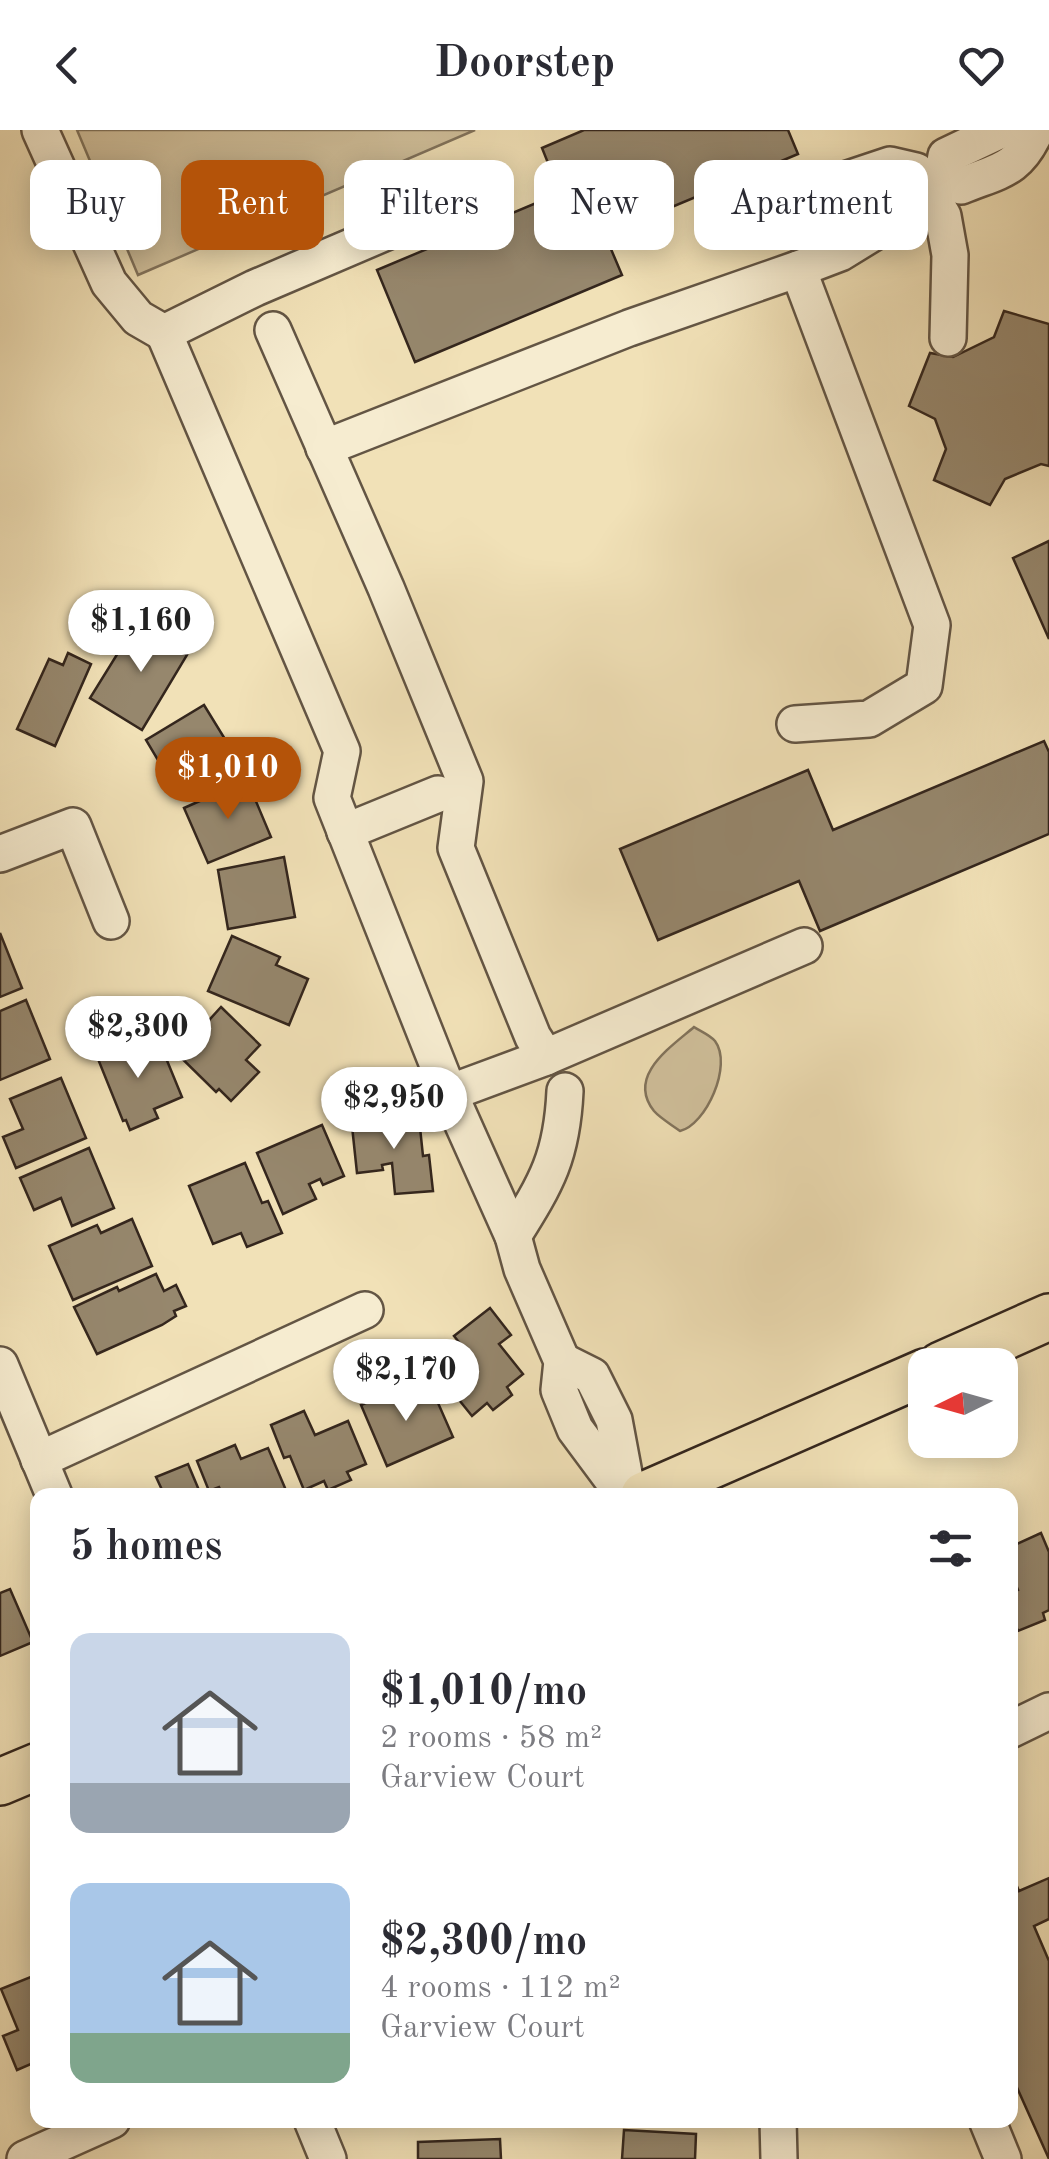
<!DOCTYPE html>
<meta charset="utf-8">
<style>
:root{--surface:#fff;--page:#f2f2f3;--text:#2b2b33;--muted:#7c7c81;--accent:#b45309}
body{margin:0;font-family:"Old Standard TT",serif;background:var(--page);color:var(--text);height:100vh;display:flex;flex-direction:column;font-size:38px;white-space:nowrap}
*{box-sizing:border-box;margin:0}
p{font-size:32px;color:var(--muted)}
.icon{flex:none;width:55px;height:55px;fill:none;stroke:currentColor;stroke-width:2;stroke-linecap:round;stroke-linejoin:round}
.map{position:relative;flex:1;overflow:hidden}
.drawer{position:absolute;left:30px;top:1358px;width:988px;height:640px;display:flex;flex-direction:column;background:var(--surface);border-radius:20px;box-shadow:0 5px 25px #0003}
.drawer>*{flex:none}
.banner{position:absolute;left:30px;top:30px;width:990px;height:90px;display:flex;gap:20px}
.needle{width:65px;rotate:265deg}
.tools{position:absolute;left:908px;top:1218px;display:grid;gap:20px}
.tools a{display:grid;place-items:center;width:110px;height:110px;border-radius:20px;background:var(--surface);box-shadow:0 5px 25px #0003;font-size:50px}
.price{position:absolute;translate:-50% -85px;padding:0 22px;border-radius:35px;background:#fff;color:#222;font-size:32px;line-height:65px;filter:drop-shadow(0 2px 5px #0008)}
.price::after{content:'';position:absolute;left:50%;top:60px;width:30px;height:22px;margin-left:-15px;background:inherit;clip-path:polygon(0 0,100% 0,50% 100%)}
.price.current{background:var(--accent);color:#fff}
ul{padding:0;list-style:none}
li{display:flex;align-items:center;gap:30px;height:250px;padding:0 40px}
li span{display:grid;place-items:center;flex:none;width:280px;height:200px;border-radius:20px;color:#555}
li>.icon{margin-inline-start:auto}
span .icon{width:120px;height:120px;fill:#fffc;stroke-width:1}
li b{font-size:42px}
h2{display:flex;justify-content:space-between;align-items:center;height:120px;padding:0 40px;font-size:42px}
.pill{padding:0 35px;border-radius:20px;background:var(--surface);box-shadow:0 5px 25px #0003;font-size:35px;line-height:90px}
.pill.current{background:var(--accent);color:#fff}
header{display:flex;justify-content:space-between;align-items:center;height:130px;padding:0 40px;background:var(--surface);font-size:45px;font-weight:700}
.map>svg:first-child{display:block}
.green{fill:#d1c19d;stroke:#82745d;stroke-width:2.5}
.building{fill:#96876d;stroke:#34261d;stroke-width:2.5}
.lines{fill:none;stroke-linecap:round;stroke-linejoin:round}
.minor-casing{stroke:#635544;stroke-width:40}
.major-casing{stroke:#34261d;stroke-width:50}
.minor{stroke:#f6ecd0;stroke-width:35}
.major{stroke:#f1e1b7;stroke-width:45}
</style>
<header><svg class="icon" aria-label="back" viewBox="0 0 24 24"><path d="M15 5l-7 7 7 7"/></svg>Doorstep<svg class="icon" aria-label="heart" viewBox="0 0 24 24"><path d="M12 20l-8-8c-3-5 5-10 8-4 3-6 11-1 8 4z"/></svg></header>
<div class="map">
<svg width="1049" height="2029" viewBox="0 0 1049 2029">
<rect width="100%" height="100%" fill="#f1e1b7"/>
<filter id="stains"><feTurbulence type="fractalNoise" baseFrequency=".002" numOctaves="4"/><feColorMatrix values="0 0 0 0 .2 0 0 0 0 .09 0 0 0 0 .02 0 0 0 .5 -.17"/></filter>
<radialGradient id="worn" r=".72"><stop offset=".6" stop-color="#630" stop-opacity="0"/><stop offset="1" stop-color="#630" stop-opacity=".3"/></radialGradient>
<g class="green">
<polygon points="77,0 475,0 138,145"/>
<path d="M694,897C700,901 710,905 715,911C733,935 706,995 680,1001C672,995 660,988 654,981C626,946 671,917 694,897Z"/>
</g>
<g class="building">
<polygon points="584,0 788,0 798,24 605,105 622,145 415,232 377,140 560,63 542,18"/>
<polygon points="1004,181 1049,194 1049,336 1041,334 1005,349 990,375 934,350 946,319 935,289 909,276 930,223 953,227 994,207"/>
<polygon points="1049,411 1049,509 1013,428"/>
<polygon points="151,490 190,513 184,523 187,525 142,600 90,568 126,510 135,515"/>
<polygon points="68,523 91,534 55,616 17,599 49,529 63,535"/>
<polygon points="204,575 236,627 177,662 146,610"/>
<polygon points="1044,611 1049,622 1049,704 820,801 799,751 658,810 620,719 808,640 833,700"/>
<polygon points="247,650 271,707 208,733 184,678"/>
<polygon points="284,727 295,787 228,799 218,740"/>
<polygon points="0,803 22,858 0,867"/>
<polygon points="232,806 280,827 276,835 308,849 289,895 208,861"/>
<polygon points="26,870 50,929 0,950 0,881"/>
<polygon points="221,877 260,915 246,930 259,942 231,971 219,959 216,962 161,908 185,883 201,899"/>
<polygon points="126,907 134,927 161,916 182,967 154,979 158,988 130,1000 126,990 123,991 94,919"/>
<polygon points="61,948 86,1008 16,1038 3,1007 23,999 10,969"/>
<polygon points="395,983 396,991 419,988 423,1026 429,1025 433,1061 395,1064 392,1033 382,1035 383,1040 357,1043 352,996 371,994 370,985"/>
<polygon points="322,995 344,1046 323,1055 320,1049 309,1054 316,1069 283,1084 257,1023"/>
<polygon points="89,1018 114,1078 72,1096 61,1068 34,1080 20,1048"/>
<polygon points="245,1033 262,1073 268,1071 282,1103 247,1117 241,1103 213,1114 189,1056"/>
<polygon points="132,1089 152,1136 73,1170 49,1116 97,1095 101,1103"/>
<polygon points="156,1144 164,1161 176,1155 186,1176 174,1181 176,1186 162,1195 97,1224 74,1177 117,1157 119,1161"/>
<polygon points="490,1178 511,1205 499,1214 523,1244 507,1257 512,1265 493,1280 487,1273 472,1286 443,1250 471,1227 454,1206"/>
<polygon points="431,1257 453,1307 387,1336 361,1275 394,1261 398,1270"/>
<polygon points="304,1281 315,1305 348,1291 366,1334 347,1342 351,1350 328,1360 324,1351 304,1360 290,1326 284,1328 271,1295"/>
<polygon points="235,1315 241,1329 268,1318 288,1365 223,1365 219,1357 209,1361 197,1331"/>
<polygon points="188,1334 201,1365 157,1365 163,1362 156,1347"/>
<polygon points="1041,1403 1049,1422 1049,1480 1043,1483 1045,1490 1018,1501 1010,1482 1010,1464 1018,1460 1010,1441 1010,1417"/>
<polygon points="10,1459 33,1512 0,1526 0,1463"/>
<polygon points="1010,1740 1019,1761 1049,1748 1049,1789 1034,1796 1049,1831 1049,2029 1010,1942"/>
<polygon points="38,1844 38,1931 17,1940 3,1906 18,1900 1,1859"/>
<polygon points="624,2000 696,2004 695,2029 622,2029"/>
<polygon points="500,2009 501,2029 418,2029 418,2012"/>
</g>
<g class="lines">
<g class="minor-casing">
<g id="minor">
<polyline points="40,0 109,153 138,188 164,203 255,158 428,84"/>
<path d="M942,48L961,56C1000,40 1018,41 1036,0"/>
<polyline points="821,58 890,35 916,41 943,86 950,125 948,208"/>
<polyline points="798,139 840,123 915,77 942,48 946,26 1001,0"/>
<polyline points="273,200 386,458 465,651 456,718 533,907 546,927"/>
<polyline points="164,203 342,621 332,668 449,963 513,1106 522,1139 562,1231 559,1260 575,1299 624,1365"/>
<polyline points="324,318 629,198 798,139 932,495 924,556 869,589 795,594"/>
<polyline points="345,702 438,664"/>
<polyline points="0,724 73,696 111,791"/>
<polyline points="449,963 546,927 804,816"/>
<path d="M513,1106C547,1052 562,1026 565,961"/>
<polyline points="562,1231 592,1246 614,1290 628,1365"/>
<polyline points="0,1235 54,1365"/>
<polyline points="39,1330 365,1180"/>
<polyline points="1010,1600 1049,1581"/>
<polyline points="312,1990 328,2029"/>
<polyline points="778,1990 779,2029"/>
<polyline points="987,1990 1003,2029"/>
<polyline points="25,2029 112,1990"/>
</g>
</g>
<g class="major-casing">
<g id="major">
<polyline points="941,1235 1049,1187"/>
<polyline points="644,1365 925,1242"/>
<polyline points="0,1652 38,1636"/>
</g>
</g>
<use href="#minor" class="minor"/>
<use href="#major" class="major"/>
</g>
<rect width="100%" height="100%" filter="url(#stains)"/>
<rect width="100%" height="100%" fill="url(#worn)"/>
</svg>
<div class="tools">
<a><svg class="needle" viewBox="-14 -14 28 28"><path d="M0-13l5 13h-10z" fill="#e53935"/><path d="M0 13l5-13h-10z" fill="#7c7c81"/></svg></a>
</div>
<b class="price" style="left:141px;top:545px">$1,160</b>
<b class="price current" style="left:228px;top:692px">$1,010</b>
<b class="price" style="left:138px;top:951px">$2,300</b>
<b class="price" style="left:394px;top:1022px">$2,950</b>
<b class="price" style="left:406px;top:1294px">$2,170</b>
<div class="banner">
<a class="pill">Buy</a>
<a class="pill current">Rent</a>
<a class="pill">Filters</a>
<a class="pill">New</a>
<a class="pill">Apartment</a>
</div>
<section class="drawer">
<h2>5 homes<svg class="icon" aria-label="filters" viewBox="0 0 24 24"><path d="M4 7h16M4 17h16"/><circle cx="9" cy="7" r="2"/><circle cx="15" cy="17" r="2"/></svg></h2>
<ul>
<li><span style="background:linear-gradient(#c9d6e8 75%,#9aa5b1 0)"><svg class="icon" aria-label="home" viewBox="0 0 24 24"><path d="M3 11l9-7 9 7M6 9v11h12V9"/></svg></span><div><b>$1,010/mo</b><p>2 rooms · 58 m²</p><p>Garview Court</p></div></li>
<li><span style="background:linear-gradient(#a9c7e8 75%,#7fa58c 0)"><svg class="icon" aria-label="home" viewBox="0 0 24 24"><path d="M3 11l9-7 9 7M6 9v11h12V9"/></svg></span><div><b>$2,300/mo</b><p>4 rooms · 112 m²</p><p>Garview Court</p></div></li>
</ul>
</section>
</div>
